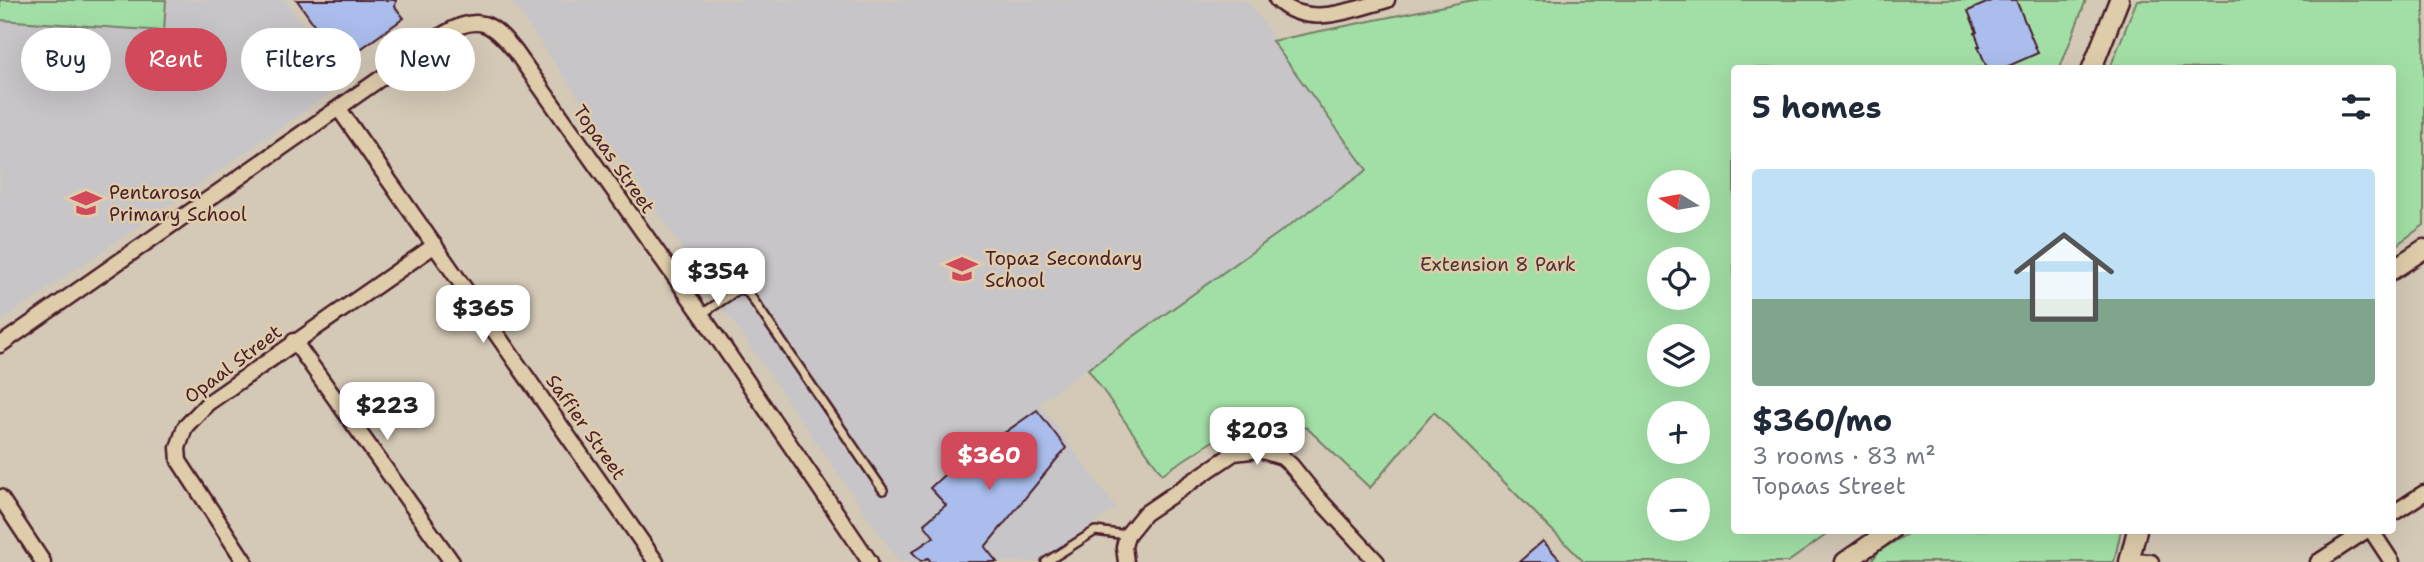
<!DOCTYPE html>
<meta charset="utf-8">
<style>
:root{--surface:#fff;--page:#f2f2f3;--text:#1f2937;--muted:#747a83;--line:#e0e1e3;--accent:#d1495b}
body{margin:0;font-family:"Shantell Sans",sans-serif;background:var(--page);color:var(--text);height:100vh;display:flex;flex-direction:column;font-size:26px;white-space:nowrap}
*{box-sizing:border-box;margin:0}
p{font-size:23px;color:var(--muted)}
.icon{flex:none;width:38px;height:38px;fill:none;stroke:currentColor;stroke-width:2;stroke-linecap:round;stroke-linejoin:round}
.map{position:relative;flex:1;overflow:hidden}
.details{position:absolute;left:1731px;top:65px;width:665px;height:469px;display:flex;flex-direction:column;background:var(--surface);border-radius:7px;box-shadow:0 7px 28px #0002}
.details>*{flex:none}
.top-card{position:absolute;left:21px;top:28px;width:665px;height:63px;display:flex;gap:14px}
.needle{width:46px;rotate:281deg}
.tools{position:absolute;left:1647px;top:170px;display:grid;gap:14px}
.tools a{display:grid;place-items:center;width:63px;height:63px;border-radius:50%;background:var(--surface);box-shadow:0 7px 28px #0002;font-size:35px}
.price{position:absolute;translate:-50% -60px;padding:0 16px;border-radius:14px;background:#fff;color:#222;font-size:23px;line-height:46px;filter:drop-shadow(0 2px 4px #0008)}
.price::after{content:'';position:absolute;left:50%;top:42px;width:21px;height:16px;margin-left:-10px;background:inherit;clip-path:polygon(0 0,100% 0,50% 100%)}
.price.on{background:var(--accent);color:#fff}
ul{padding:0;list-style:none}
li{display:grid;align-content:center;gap:14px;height:371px;padding:0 21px}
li+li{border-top:2px solid var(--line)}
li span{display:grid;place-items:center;height:217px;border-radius:7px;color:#555}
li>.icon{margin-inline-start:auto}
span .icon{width:126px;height:126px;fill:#fffc;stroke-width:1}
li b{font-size:30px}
h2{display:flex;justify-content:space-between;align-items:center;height:84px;padding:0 21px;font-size:30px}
.pill{padding:0 24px;border-radius:32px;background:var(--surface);box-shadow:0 7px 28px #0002;font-size:24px;line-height:63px}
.pill.on{background:var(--accent);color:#fff}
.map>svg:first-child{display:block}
.built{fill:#c7c5c7}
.green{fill:#a2dfa6;stroke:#767f68;stroke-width:2;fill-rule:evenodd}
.building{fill:#aabdec;stroke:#4a1f2b;stroke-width:2}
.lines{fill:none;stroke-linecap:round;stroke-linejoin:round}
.service-casing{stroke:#4a1f2b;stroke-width:12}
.minor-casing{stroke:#4a1f2b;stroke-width:19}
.tertiary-casing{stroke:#4a1f2b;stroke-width:23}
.service{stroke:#dfccaa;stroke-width:7}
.minor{stroke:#dfccaa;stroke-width:14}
.tertiary{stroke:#dfccaa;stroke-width:18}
.labels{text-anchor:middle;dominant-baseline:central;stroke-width:5;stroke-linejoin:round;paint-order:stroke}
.street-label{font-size:19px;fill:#4a1f2b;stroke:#dfccaa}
.poi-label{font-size:19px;fill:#4a1f2b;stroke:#dfccaa;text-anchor:start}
.park-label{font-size:19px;fill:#533237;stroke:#dfccaa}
</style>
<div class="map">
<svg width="2424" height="562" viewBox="0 0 2424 562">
<rect width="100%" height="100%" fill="#d4c9b7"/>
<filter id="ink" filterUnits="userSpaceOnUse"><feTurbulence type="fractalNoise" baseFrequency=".0143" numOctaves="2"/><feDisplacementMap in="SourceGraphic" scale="14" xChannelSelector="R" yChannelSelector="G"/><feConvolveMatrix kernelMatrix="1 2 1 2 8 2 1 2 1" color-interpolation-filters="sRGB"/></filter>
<g filter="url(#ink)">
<g class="built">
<polygon points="0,0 285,0 344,84 0,322"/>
<polygon points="511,0 1247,0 1367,170 1039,403 1116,508 1086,529 1091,537 1057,562 899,562"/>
</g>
<g class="green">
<polygon points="0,0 166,0 164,31 0,20"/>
<path d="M1473,0H2086L2060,68H1734V530H1833L1788,562H1584L1434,412L1370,488L1307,428L1250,417L1162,474L1088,369L1367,170L1272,41ZM1659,182H1698V220H1659ZM1659,259H1698V298H1659ZM1659,336H1698V374H1659ZM1659,413H1698V452H1659ZM1659,490H1698V528H1659Z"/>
<polygon points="2137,0 2424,0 2424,225 2392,248 2392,68 2110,68"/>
<polygon points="1914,530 2121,530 2114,562 1871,562 1879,551"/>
</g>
<g class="building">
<polygon points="297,0 396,0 395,7 404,18 345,60 323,31 320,33"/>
<polygon points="1993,0 2016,0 2038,53 2004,68 1987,68 1978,46 1980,46 1975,33 1977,32 1968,11"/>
<polygon points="1037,410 1066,448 985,547 997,562 931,562 928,558 921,561 912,552 934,537 924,524 946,505 930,488 944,475"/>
<polygon points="1543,541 1562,562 1519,562"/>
</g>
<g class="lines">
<g class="service-casing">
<g id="service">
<polyline points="702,314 739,289 747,291 883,490"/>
<polyline points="1046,562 1095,531 1127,535"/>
</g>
</g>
<g class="minor-casing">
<g id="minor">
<path d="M1277,0C1308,29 1351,10 1387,0"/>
<polyline points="339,109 656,562"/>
<polyline points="294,341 452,562"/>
<path d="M0,345L444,34C479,13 492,23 515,51L701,314L870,562"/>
<polyline points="0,497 43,562"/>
<polyline points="2392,514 2424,493"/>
<polyline points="2371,530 2392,562"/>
<polyline points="2129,561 2151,562"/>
<polyline points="245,562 179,461 178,448 185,427 208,403 435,245"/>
<polyline points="1126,562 1124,547 1127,535 1144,514 1234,453 1259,450 1282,457 1291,465 1317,497 1377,562"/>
<polyline points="2318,562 2367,530"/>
</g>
</g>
<g class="tertiary-casing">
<g id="tertiary">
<polyline points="2092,68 2119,0"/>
<polyline points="2392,270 2424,249"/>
<polyline points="1845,562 1891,530"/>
<polyline points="2129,562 2137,530"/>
</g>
</g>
<use href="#service" class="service"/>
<use href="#minor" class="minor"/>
<use href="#tertiary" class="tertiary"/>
</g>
</g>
<defs>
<g id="school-bare" transform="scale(2.415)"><path d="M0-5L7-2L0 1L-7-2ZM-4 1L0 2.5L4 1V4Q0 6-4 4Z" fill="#d1495b" stroke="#dfccaa" stroke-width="2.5" paint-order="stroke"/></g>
</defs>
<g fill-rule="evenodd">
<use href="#school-bare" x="86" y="203"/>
<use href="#school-bare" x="962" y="269"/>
</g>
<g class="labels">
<g class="street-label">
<text transform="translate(614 159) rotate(55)">Topaas Street</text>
<text transform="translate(233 364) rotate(-37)">Opaal Street</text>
<text transform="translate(586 427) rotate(55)">Saffier Street</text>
</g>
<g class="poi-label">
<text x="109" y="192">Pentarosa<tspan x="109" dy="22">Primary School</tspan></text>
<text x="985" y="258">Topaz Secondary<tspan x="985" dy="22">School</tspan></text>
</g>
<g class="park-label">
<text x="1498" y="264">Extension 8 Park</text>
</g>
</g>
</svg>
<div class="tools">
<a><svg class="needle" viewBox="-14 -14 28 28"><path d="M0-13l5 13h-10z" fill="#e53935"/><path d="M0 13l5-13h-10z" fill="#747a83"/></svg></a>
<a><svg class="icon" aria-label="locate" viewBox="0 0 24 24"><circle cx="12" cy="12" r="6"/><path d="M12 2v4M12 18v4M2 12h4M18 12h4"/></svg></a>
<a><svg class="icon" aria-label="layers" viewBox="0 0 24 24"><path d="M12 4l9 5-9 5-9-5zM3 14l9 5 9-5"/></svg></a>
<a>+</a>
<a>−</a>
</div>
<b class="price" style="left:718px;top:308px">$354</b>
<b class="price" style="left:483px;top:345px">$365</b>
<b class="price" style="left:387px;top:442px">$223</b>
<b class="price" style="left:1257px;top:467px">$203</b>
<b class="price on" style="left:989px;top:492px">$360</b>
<div class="top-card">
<a class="pill">Buy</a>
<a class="pill on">Rent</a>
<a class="pill">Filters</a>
<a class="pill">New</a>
</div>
<section class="details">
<h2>5 homes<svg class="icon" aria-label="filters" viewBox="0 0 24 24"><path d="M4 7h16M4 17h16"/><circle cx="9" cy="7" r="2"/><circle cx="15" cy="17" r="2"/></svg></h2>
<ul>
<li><span style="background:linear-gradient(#bfe0f5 60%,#7fa58c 0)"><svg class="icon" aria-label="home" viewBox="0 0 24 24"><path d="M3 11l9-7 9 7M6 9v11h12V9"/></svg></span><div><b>$360/mo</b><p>3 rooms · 83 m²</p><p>Topaas Street</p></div></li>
</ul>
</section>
</div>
